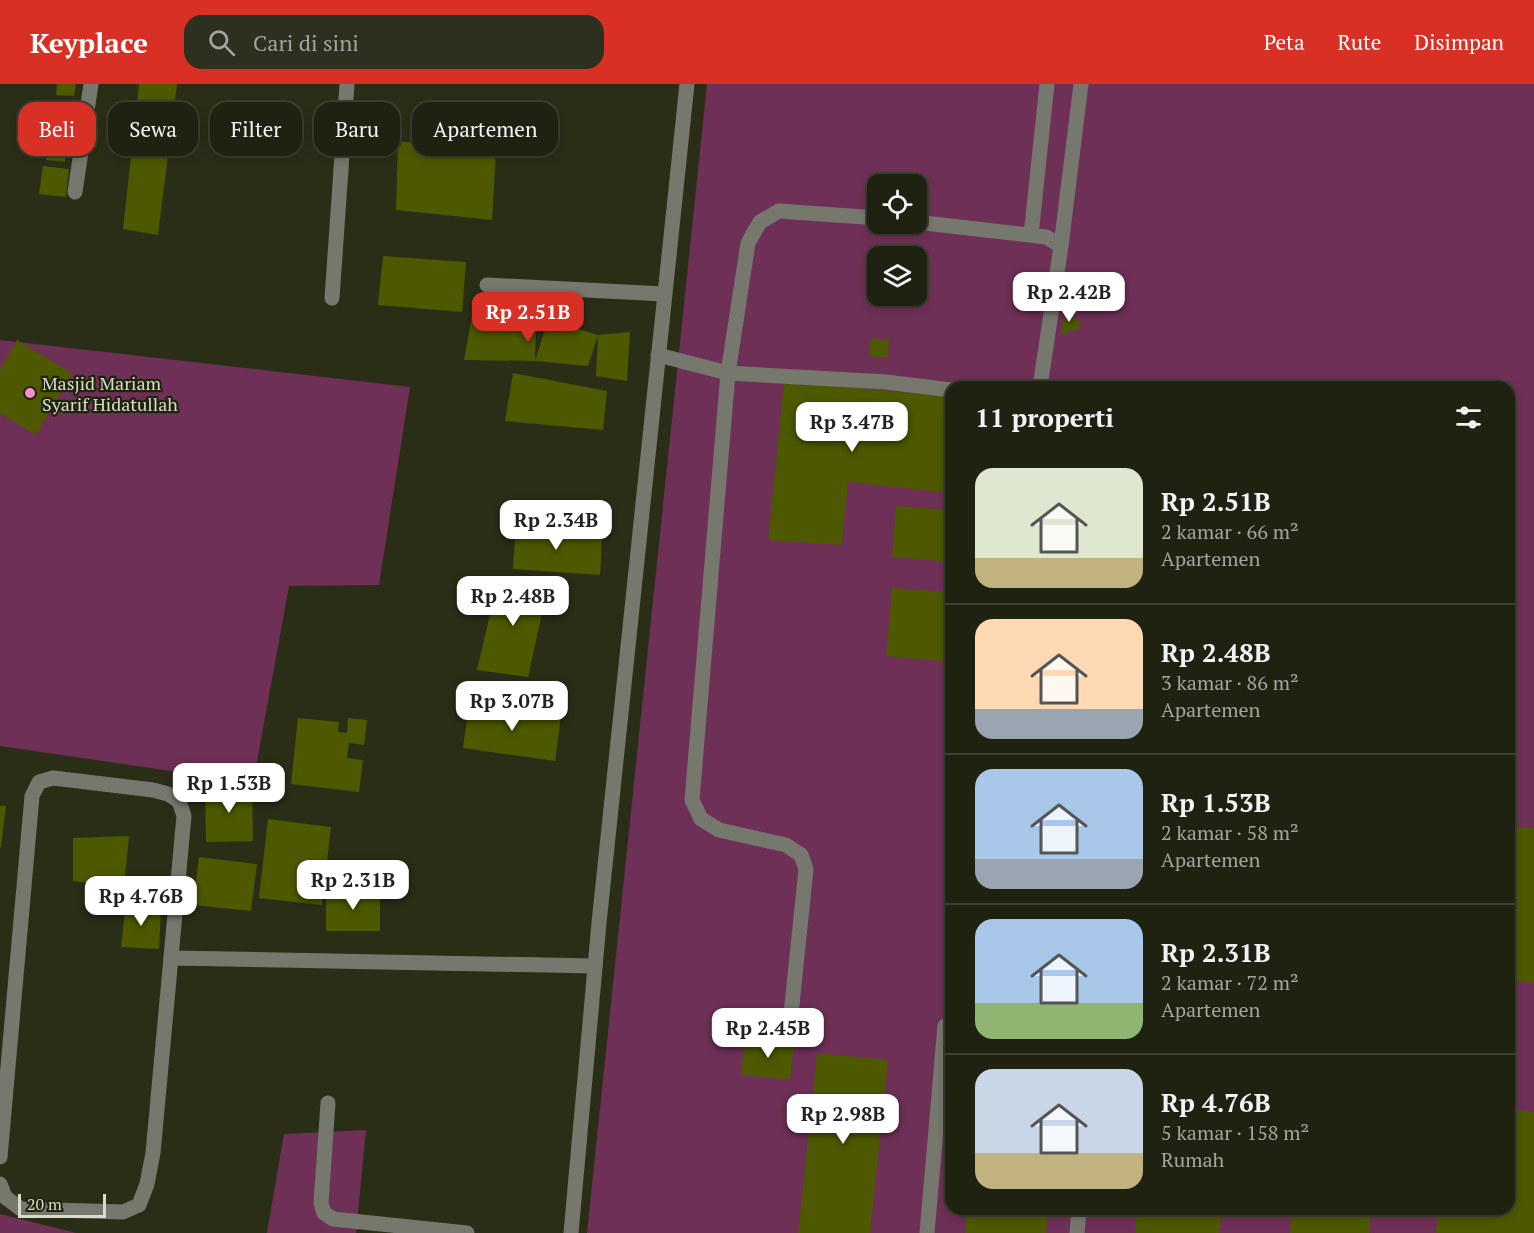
<!DOCTYPE html>
<html lang="id">
<meta charset="utf-8">
<style>
:root{--surface:#202211;--page:#2d2f1f;--text:#f1f3f6;--muted:#a2a49f;--line:#3d3f31;--accent:#d93025}
body{margin:0;font-family:"PT Serif",serif;background:var(--page);color:var(--text);height:100vh;display:flex;flex-direction:column;font-size:22px;white-space:nowrap}
*{box-sizing:border-box;margin:0}
p{font-size:20px;color:var(--muted)}
.icon{flex:none;width:33px;height:33px;fill:none;stroke:currentColor;stroke-width:2;stroke-linecap:round;stroke-linejoin:round}
.map{position:relative;flex:1;overflow:hidden}
.panel{position:absolute;left:945px;top:297px;width:570px;height:834px;display:flex;flex-direction:column;background:var(--surface);border-radius:18px;box-shadow:0 3px 9px #0003,0 0 0 2px var(--line)}
.panel>*{flex:none}
.guide{position:absolute;left:18px;top:18px;width:570px;height:54px;display:flex;gap:12px}
.tools{position:absolute;left:867px;top:90px;display:grid;gap:12px}
.tools a{display:grid;place-items:center;width:60px;height:60px;border-radius:12px;background:var(--surface);box-shadow:0 3px 9px #0003,0 0 0 2px var(--line);font-size:30px}
.scale{position:absolute;left:18px;bottom:15px;width:88px;box-sizing:border-box;padding-left:6px;border:3px solid #d7dbcc;border-top:0;font-size:16px;line-height:21px;white-space:nowrap;color:#d7dbcc;-webkit-text-stroke:4px #20240d;paint-order:stroke}
.price{position:absolute;translate:-50% -51px;padding:0 14px;border-radius:12px;background:#fff;color:#222;font-size:20px;line-height:39px;filter:drop-shadow(0 2px 3px #0008)}
.price::after{content:'';position:absolute;left:50%;top:36px;width:18px;height:14px;margin-left:-9px;background:inherit;clip-path:polygon(0 0,100% 0,50% 100%)}
.price.on{background:var(--accent);color:#fff}
ul{padding:0;list-style:none}
li{display:flex;align-items:center;gap:18px;height:150px;padding:0 30px}
li+li{border-top:2px solid var(--line)}
li span{display:grid;place-items:center;flex:none;width:168px;height:120px;border-radius:18px;color:#555}
li>.icon{margin-inline-start:auto}
span .icon{width:72px;height:72px;fill:#fffc;stroke-width:1}
li b{font-size:26px}
h2{display:flex;justify-content:space-between;align-items:center;height:72px;padding:0 30px;font-size:26px}
.pill{padding:0 21px;border-radius:18px;background:var(--surface);box-shadow:0 3px 9px #0003,0 0 0 2px var(--line);font-size:21px;line-height:54px}
.pill.on{background:var(--accent);color:#fff}
header{display:flex;align-items:center;gap:36px;box-sizing:border-box;height:84px;padding:0 30px;background:var(--accent);color:#fff}
header strong{font-size:28px}
nav{display:flex;gap:33px;margin-inline-start:auto;font-size:21px}
.search{width:420px;height:54px;background:var(--page);display:flex;align-items:center;gap:15px;box-sizing:border-box;padding:0 21px;border-radius:18px;color:var(--muted);font-size:22px}
.map>svg:first-child{display:block}
.green{fill:#6e3056;fill-rule:evenodd}
.building{fill:#4d5800}
.lines{fill:none;stroke-linecap:round;stroke-linejoin:round}
.minor{stroke:#76786d;stroke-width:15}
.poi-dot{fill:#f890cc;stroke:#20240d;stroke-width:2}
.labels{text-anchor:middle;dominant-baseline:central;stroke-width:4.5;stroke-linejoin:round;paint-order:stroke}
.poi-label{font-size:18px;fill:#d7dbcc;stroke:#20240d;text-anchor:start}
</style>
<header>
<strong>Keyplace</strong>
<div class="search"><svg class="icon" aria-label="search" viewBox="0 0 24 24"><circle cx="10" cy="10" r="6"/><path d="M15 15l6 6"/></svg>Cari di sini</div>
<nav><a>Peta</a><a>Rute</a><a>Disimpan</a></nav>
</header>
<div class="map">
<svg width="1534" height="1149" viewBox="0 0 1534 1149">
<rect width="100%" height="100%" fill="#2a2e17"/>
<g class="green">
<path d="M707,0H1534V1149H587ZM878,100H916V140H878ZM878,172H916V212H878ZM951,303H1509V1125H951Z"/>
<polygon points="0,256 410,303 379,501 289,502 253,699 0,662"/>
<polygon points="366,1046 356,1149 267,1149 284,1050"/>
<polygon points="0,1130 76,1149 0,1149"/>
</g>
<g class="building">
<polygon points="57,0 76,0 74,12 56,11"/>
<polygon points="139,0 177,0 158,151 123,145"/>
<polygon points="52,19 73,21 72,45 50,43"/>
<polygon points="50,46 68,48 65,78 46,76"/>
<polygon points="398,57 496,67 492,136 396,126"/>
<polygon points="43,82 69,85 66,113 39,110"/>
<polygon points="383,172 466,178 462,228 378,221"/>
<polygon points="1064,226 1079,236 1079,245 1061,250"/>
<polygon points="472,232 536,241 535,277 548,236 598,251 588,282 535,277 464,276"/>
<polygon points="630,248 627,297 596,292 598,251"/>
<polygon points="871,254 889,256 888,274 869,272"/>
<polygon points="17,256 72,289 36,351 0,329 0,286"/>
<polygon points="513,289 607,307 603,346 505,337"/>
<polygon points="784,297 951,313 951,409 848,398 842,461 768,456"/>
<polygon points="1108,298 1154,301 1154,303 1107,303"/>
<polygon points="896,422 951,426 951,478 892,473"/>
<polygon points="516,439 602,455 600,491 513,485"/>
<polygon points="498,496 549,497 528,593 477,586"/>
<polygon points="892,504 951,508 951,578 886,572"/>
<polygon points="469,619 561,632 555,677 463,664"/>
<polygon points="298,634 339,638 338,648 347,649 348,634 367,636 364,661 349,659 347,674 363,676 359,708 291,700"/>
<polygon points="252,702 253,757 206,758 205,703"/>
<polygon points="0,722 6,722 1,763 0,763"/>
<polygon points="268,735 331,743 322,821 259,814"/>
<polygon points="1509,743 1534,744 1534,899 1509,896"/>
<polygon points="129,752 124,803 73,797 73,754"/>
<polygon points="199,773 257,780 251,827 193,821"/>
<polygon points="380,807 380,847 326,847 326,808"/>
<polygon points="126,819 161,826 159,865 121,863"/>
<polygon points="745,955 794,959 790,996 741,991"/>
<polygon points="817,969 888,976 870,1149 798,1149"/>
<polygon points="1509,1025 1534,1028 1534,1149 1436,1149 1438,1125 1462,1127 1463,1125 1509,1125"/>
<polygon points="967,1125 1048,1125 1046,1149 965,1149"/>
<polygon points="1137,1125 1222,1125 1219,1149 1135,1149"/>
<polygon points="1292,1125 1371,1125 1369,1149 1290,1149"/>
</g>
<g class="lines">
<g class="minor">
<polyline points="75,108 91,0"/>
<polyline points="916,138 1046,153 1061,162 1040,303"/>
<polyline points="1031,151 1047,0"/>
<polyline points="1061,162 1081,0"/>
<polyline points="487,201 664,210"/>
<polyline points="332,214 347,0"/>
<polyline points="658,271 728,289 886,298 951,306"/>
<polyline points="171,874 595,882"/>
<polyline points="791,930 806,785 801,771 786,761 719,746 701,735 692,716 728,289 748,159 760,138 779,127 878,134"/>
<polyline points="328,1019 321,1119 324,1129 333,1135 467,1149"/>
<polyline points="0,1073 32,712 39,698 53,694 153,706 168,710 179,717 184,732 153,1069 147,1100 139,1121 123,1128 21,1125 5,1113 0,1100"/>
<polyline points="571,1149 599,839 687,0"/>
<polyline points="927,1149 945,942"/>
<polyline points="1077,1149 1079,1125"/>
</g>
</g>
<circle class="poi-dot" cx="30" cy="309" r="6"/>
<g class="labels">
<g class="poi-label">
<text x="42" y="299">Masjid Mariam<tspan x="42" dy="21">Syarif Hidatullah</tspan></text>
</g>
</g>
</svg>
<div class="tools">
<a><svg class="icon" aria-label="locate" viewBox="0 0 24 24"><circle cx="12" cy="12" r="6"/><path d="M12 2v4M12 18v4M2 12h4M18 12h4"/></svg></a>
<a><svg class="icon" aria-label="layers" viewBox="0 0 24 24"><path d="M12 4l9 5-9 5-9-5zM3 14l9 5 9-5"/></svg></a>
</div>
<div class="scale">20 m</div>
<b class="price" style="left:1069px;top:239px">Rp 2.42B</b>
<b class="price on" style="left:528px;top:259px">Rp 2.51B</b>
<b class="price" style="left:852px;top:369px">Rp 3.47B</b>
<b class="price" style="left:556px;top:467px">Rp 2.34B</b>
<b class="price" style="left:513px;top:543px">Rp 2.48B</b>
<b class="price" style="left:512px;top:648px">Rp 3.07B</b>
<b class="price" style="left:229px;top:730px">Rp 1.53B</b>
<b class="price" style="left:353px;top:827px">Rp 2.31B</b>
<b class="price" style="left:141px;top:843px">Rp 4.76B</b>
<b class="price" style="left:768px;top:975px">Rp 2.45B</b>
<b class="price" style="left:843px;top:1061px">Rp 2.98B</b>
<div class="guide">
<a class="pill on">Beli</a>
<a class="pill">Sewa</a>
<a class="pill">Filter</a>
<a class="pill">Baru</a>
<a class="pill">Apartemen</a>
</div>
<section class="panel">
<h2>11 properti<svg class="icon" aria-label="filters" viewBox="0 0 24 24"><path d="M4 7h16M4 17h16"/><circle cx="9" cy="7" r="2"/><circle cx="15" cy="17" r="2"/></svg></h2>
<ul>
<li><span style="background:linear-gradient(#dfe7d0 75%,#c2b280 0)"><svg class="icon" aria-label="home" viewBox="0 0 24 24"><path d="M3 11l9-7 9 7M6 9v11h12V9"/></svg></span><div><b>Rp 2.51B</b><p>2 kamar · 66 m²</p><p>Apartemen</p></div></li>
<li><span style="background:linear-gradient(#ffd9b3 75%,#9aa5b1 0)"><svg class="icon" aria-label="home" viewBox="0 0 24 24"><path d="M3 11l9-7 9 7M6 9v11h12V9"/></svg></span><div><b>Rp 2.48B</b><p>3 kamar · 86 m²</p><p>Apartemen</p></div></li>
<li><span style="background:linear-gradient(#a9c7e8 75%,#9aa5b1 0)"><svg class="icon" aria-label="home" viewBox="0 0 24 24"><path d="M3 11l9-7 9 7M6 9v11h12V9"/></svg></span><div><b>Rp 1.53B</b><p>2 kamar · 58 m²</p><p>Apartemen</p></div></li>
<li><span style="background:linear-gradient(#a9c7e8 70%,#8fb573 0)"><svg class="icon" aria-label="home" viewBox="0 0 24 24"><path d="M3 11l9-7 9 7M6 9v11h12V9"/></svg></span><div><b>Rp 2.31B</b><p>2 kamar · 72 m²</p><p>Apartemen</p></div></li>
<li><span style="background:linear-gradient(#c9d6e8 70%,#c2b280 0)"><svg class="icon" aria-label="home" viewBox="0 0 24 24"><path d="M3 11l9-7 9 7M6 9v11h12V9"/></svg></span><div><b>Rp 4.76B</b><p>5 kamar · 158 m²</p><p>Rumah</p></div></li>
</ul>
</section>
</div>
